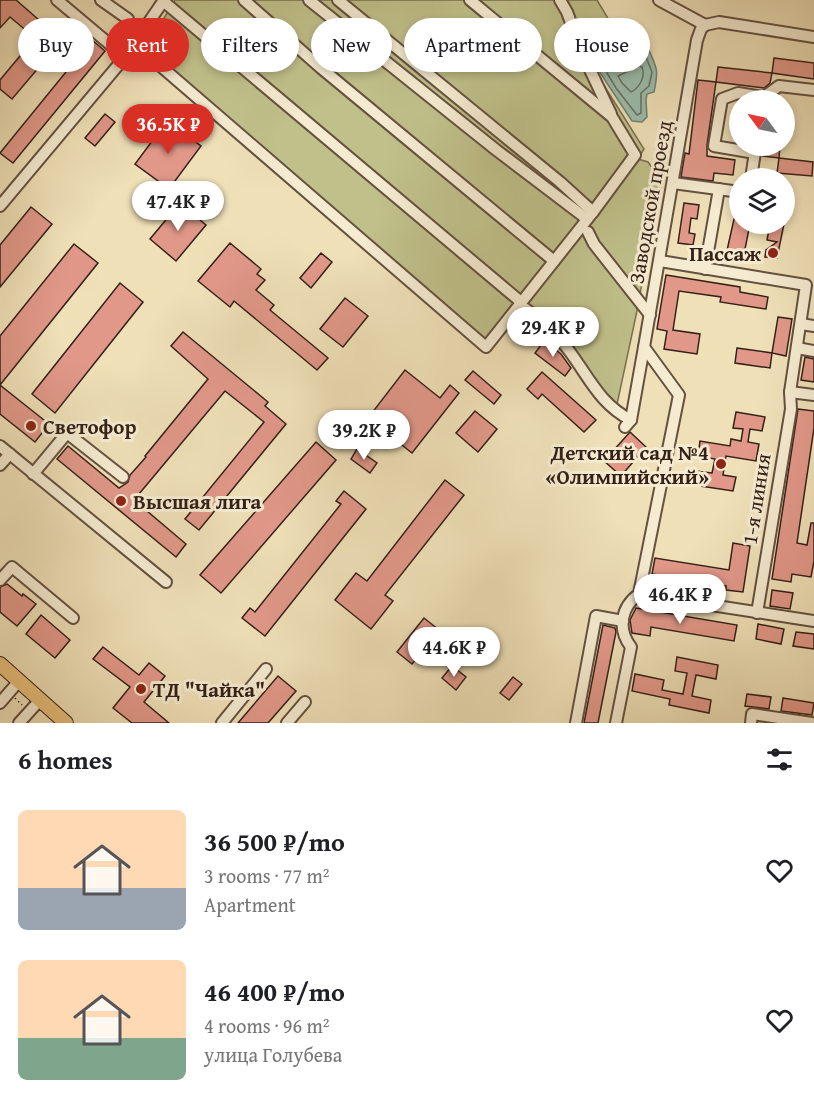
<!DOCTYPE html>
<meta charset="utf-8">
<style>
:root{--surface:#fff;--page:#f2f2f2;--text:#202124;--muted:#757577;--accent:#d93025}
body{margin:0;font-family:"Gentium Book Plus",serif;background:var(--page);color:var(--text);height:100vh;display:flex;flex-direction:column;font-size:22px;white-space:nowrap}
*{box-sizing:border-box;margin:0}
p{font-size:20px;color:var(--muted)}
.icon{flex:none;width:33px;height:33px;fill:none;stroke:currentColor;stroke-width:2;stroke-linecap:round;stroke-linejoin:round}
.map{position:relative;height:723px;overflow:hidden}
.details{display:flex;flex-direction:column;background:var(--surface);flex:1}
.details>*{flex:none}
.guide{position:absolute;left:18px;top:18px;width:778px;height:54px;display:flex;gap:12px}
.needle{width:39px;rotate:303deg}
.tools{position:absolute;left:729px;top:90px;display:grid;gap:12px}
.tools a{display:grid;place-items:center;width:66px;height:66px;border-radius:50%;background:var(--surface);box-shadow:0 3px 9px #0003;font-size:30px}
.price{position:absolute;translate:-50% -51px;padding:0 14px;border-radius:21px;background:#fff;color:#222;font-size:20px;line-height:39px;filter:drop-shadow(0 2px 3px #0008)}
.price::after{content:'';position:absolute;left:50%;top:36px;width:18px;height:14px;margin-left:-9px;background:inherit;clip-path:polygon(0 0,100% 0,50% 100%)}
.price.active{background:var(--accent);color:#fff}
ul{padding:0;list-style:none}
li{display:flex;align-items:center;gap:18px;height:150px;padding:0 18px}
li span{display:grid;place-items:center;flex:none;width:168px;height:120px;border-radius:9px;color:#555}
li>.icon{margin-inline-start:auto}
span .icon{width:72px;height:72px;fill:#fffc;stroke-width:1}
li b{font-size:26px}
h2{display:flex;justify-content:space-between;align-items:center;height:72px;padding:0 18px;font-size:26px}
.chip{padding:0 21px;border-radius:27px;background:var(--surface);box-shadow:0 3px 9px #0003;font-size:21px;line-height:54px}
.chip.active{background:var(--accent);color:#fff}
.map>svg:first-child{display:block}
.green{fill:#c0c08a;stroke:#7a7051;stroke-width:1.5}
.water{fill:#9abdac;stroke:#727f71;stroke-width:1.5}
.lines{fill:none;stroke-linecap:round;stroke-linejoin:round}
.shore{stroke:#686f62;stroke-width:1.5}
.building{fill:#e19889;stroke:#352118;stroke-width:1.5}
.minor-casing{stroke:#645140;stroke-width:14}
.major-casing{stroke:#352118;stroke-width:16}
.path{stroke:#352118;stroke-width:1.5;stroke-dasharray:1.5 3;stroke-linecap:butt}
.minor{stroke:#f5ebd1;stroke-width:10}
.major{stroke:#e8c07c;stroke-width:14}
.poi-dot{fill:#8f2418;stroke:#f5ebd1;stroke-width:2}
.labels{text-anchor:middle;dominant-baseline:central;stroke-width:6;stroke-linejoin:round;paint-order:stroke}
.street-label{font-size:21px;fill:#352118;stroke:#f5ebd1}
.poi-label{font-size:21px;font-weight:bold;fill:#352118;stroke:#f5ebd1;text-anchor:start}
</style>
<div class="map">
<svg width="814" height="723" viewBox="0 0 814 723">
<rect width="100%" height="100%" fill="#efe0b8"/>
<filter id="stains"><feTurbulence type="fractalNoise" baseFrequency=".00333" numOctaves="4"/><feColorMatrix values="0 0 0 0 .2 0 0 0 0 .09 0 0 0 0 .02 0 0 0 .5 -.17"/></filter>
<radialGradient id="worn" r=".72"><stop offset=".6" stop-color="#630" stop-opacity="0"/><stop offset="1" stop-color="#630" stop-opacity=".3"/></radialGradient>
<polygon class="green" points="175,0 597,0 622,42 611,49 615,54 593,68 644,149 638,159 648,162 663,183 656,201 638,306 616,409 612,414 552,335 522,311 488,353 142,54"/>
<path class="water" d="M644,47L648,48C657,68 659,70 654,92L647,94L646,100L647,117L642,122L632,121L599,71L603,66L629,56Z"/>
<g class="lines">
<g class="shore">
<polygon points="642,55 646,57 652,72 649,86 641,93 641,113 637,115 616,88 607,73 609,70 632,62"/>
<path d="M639,66L642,67C646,77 639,88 631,92L622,83L618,76Z"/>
</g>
</g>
<g class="building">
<polygon points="0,0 16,0 62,40 12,99 0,89 0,80 35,38 10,17 0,28"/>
<polygon points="92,40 105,51 13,163 0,153"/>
<polygon points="774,58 814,63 814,79 772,73"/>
<polygon points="718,67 772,73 770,83 764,88 716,82"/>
<polygon points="698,80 716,82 707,145 707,156 735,160 733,175 714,173 713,181 681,177 685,153 689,154"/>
<polygon points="105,114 115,122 95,146 85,138"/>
<polygon points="167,121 201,146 169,189 135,164"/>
<polygon points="764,146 780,146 779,158 763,156"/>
<polygon points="779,158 813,162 812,176 777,173"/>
<polygon points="180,203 206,225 176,261 150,239"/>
<polygon points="684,203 699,205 697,219 691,218 689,233 695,234 693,245 678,243"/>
<polygon points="31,207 52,224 0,287 0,245"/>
<polygon points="734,219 740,220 740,224 750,224 743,259 726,255"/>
<polygon points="770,224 784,224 777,258 765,257 766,250 777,242 767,240"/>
<polygon points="230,243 261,269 257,274 265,280 256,290 274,305 270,310 328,358 317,370 234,301 230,307 198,281"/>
<polygon points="74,244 98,263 0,385 0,336"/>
<polygon points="321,253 332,262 311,288 300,278"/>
<polygon points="666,275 740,287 740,292 768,297 766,309 720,302 721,297 679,291 673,330 700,334 697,354 664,349 667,331 657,329"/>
<polygon points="120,283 143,302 55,413 32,394"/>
<polygon points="345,298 368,316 343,347 320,329"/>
<polygon points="778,317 792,319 786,356 772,353"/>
<polygon points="183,332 268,402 265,406 286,424 199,530 185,519 264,422 225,391 134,500 186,544 176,557 57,459 68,446 119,488 128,482 130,475 146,457 145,456 208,379 171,346"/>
<polygon points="544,341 561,354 571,368 565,376 535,353"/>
<polygon points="737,348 772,353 770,368 735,363"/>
<polygon points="805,357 814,359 814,382 801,380"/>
<polygon points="405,370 440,398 450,385 459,393 412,453 368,418"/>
<polygon points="473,371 501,395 494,404 465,380"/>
<polygon points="542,372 596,420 584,432 542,394 538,399 527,389"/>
<polygon points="0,385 49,424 35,442 0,414"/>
<polygon points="798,409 814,411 814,428 797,543 807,545 811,523 814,523 814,561 811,577 792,574 791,582 772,579"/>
<polygon points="475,411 497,429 478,452 456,433"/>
<polygon points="736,412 765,417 762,431 750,429 748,442 759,444 756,461 726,456 723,475 736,477 733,491 694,485 696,471 712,473 715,459 698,456 700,441 730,446 731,439 741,441 743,429 733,428"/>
<polygon points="630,432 646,447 621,476 604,461"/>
<polygon points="316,442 336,460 221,593 200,575"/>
<polygon points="357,449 377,463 370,473 351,459"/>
<polygon points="445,480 464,495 385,595 393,601 371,629 335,600 356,573 367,581"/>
<polygon points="344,491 366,509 265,636 242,618 250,608 255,612 341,504 336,501"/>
<polygon points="733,543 750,546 743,592 726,590 726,586 652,574 655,558 729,570"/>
<polygon points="7,584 22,596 23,594 36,604 17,626 0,612 0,587"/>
<polygon points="772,590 793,593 790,609 770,606"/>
<polygon points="636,608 737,625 734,641 651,627 650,636 632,633 630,620"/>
<polygon points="41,615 70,640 55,658 26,634"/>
<polygon points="424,618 439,630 412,664 397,652"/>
<polygon points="758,624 784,629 781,644 756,639"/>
<polygon points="603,625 615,628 616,632 598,723 584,723"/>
<polygon points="796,632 814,634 814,649 793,646"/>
<polygon points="103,647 139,675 149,663 165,676 144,702 169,723 132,723 113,708 130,687 93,659"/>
<polygon points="677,657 718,665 716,679 696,675 692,696 711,700 709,713 669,705 670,699 632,691 635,674 664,680 662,690 683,694 687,673 675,671"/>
<polygon points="452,666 466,677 456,690 442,678"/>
<polygon points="278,676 296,691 268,723 238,723"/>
<polygon points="513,677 522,684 509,700 500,693"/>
<polygon points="747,694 771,697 769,709 745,706"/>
<polygon points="783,698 814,703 812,715 781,711"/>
</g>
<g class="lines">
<g class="minor-casing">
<g id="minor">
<polyline points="57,0 125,57"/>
<polyline points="101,0 128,19"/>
<polyline points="244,0 321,68 554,261"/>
<polyline points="309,0 495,149 587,219"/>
<polyline points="338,0 560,182 593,212"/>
<polyline points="560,0 567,12 583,55 611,114"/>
<polyline points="659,0 705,25"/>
<polyline points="163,1 521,302"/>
<polyline points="705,25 719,22 814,37"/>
<polyline points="135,44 486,347 593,212 635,155 612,117 470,0"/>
<polyline points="755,153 714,146 722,99 738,93 764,97 779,86 814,90"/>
<polyline points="751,178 756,146"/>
<polyline points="673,183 740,192"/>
<polyline points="0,206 125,57 164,0"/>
<polyline points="588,232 594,244 650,315"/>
<polyline points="660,261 806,285 790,392 791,409 757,613"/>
<polyline points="705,269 719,189"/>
<path d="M526,309C540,321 555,333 567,348C588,375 599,404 631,420"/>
<polyline points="801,324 814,326"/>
<polyline points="797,348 814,351"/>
<polyline points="790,392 814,395"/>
<polyline points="625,427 631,420 644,347"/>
<polyline points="0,446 166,582"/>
<polyline points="0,465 10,454"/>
<polyline points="33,474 67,433 123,477"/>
<polyline points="0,580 12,567 73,618"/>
<polyline points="639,594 814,621"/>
<polyline points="0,703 19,681"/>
<polyline points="19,723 40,700"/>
<polyline points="222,723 266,669"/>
<polyline points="287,723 305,702"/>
<polyline points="576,723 596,616 623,621"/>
<path d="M616,723L631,647C617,629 621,607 639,594L679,395L644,347L697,40L701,29L705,25"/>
<polyline points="751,723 752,714 812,723"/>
</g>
</g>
<g class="major-casing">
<polyline id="major" points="0,664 66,723"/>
</g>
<polyline class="path" points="15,698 22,705"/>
<use href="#minor" class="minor"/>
<use href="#major" class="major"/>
</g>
<g class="poi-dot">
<circle cx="773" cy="253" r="6"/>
<circle cx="31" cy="426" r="6"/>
<circle cx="721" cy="464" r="6"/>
<circle cx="121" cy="501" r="6"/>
<circle cx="141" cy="689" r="6"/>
</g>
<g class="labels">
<g class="street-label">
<text transform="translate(650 202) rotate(-80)">Заводской проезд</text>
<text transform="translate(756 499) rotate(-81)">1-я линия</text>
</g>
<g class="poi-label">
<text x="761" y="253" text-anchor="end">Пассаж</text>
<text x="43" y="426">Светофор</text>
<text x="709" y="452" text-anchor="end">Детский сад №4<tspan x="709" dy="24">«Олимпийский»</tspan></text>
<text x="133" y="501">Высшая лига</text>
<text x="153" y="689">ТД "Чайка"</text>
</g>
</g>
<rect width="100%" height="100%" filter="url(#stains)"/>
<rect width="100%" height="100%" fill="url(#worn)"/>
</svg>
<div class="tools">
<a><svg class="needle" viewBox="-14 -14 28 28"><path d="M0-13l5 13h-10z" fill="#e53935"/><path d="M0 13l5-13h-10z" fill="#757577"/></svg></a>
<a><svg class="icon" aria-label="layers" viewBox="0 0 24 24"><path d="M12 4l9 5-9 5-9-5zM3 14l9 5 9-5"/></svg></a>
</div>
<b class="price active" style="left:168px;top:155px">36.5K ₽</b>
<b class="price" style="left:178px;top:232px">47.4K ₽</b>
<b class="price" style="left:553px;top:358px">29.4K ₽</b>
<b class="price" style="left:364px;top:461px">39.2K ₽</b>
<b class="price" style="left:680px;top:625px">46.4K ₽</b>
<b class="price" style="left:454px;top:678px">44.6K ₽</b>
<div class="guide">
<a class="chip">Buy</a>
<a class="chip active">Rent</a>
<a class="chip">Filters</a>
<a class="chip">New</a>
<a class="chip">Apartment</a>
<a class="chip">House</a>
</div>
</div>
<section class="details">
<h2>6 homes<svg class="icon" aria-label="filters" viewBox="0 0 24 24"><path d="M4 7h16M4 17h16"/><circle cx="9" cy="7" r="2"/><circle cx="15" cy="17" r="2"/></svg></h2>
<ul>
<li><span style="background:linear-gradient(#ffd9b3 65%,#9aa5b1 0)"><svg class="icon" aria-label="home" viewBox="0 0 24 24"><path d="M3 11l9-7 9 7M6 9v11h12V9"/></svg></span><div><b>36 500 ₽/mo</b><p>3 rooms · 77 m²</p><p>Apartment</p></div><svg class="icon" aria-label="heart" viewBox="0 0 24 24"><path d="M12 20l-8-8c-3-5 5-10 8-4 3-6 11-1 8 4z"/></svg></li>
<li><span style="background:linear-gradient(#ffd9b3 65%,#7fa58c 0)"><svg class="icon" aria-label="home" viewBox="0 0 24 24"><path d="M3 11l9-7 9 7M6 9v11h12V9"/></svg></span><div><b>46 400 ₽/mo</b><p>4 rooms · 96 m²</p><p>улица Голубева</p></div><svg class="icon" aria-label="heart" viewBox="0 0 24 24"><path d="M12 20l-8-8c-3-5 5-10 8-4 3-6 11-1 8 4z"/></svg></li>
</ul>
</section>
